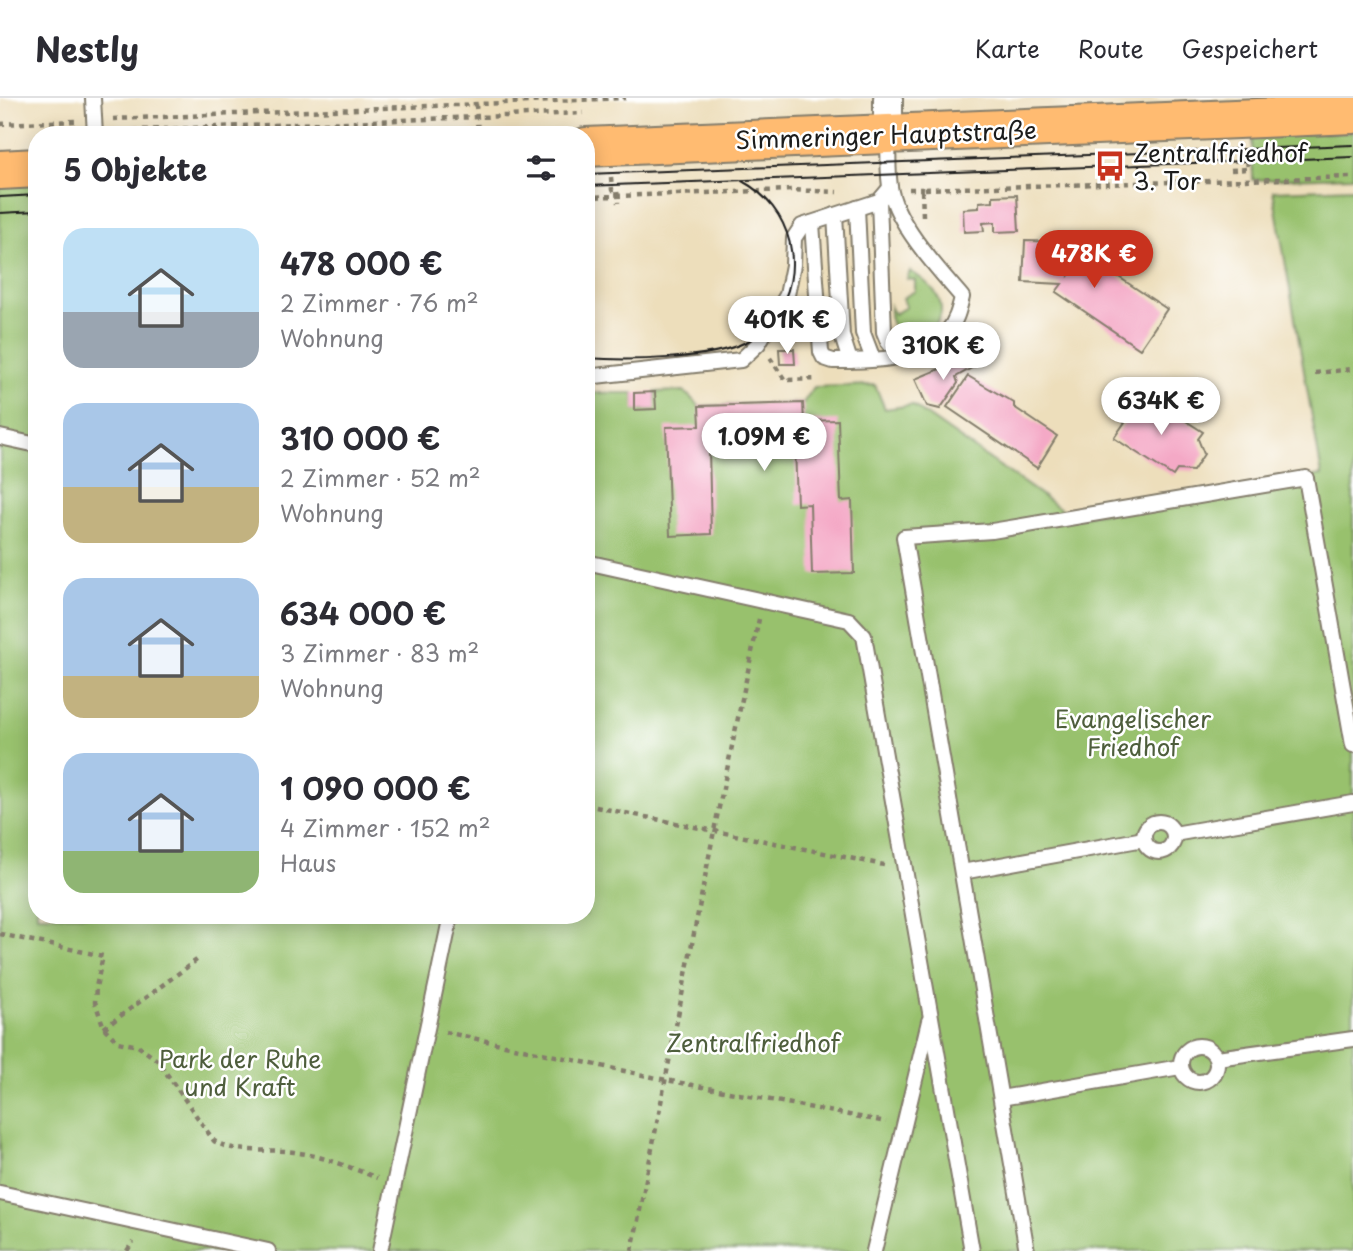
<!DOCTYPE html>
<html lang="de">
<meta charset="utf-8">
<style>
:root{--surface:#fff;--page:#f7f7f7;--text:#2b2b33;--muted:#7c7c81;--line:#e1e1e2;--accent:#c8321e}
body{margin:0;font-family:"Playpen Sans",sans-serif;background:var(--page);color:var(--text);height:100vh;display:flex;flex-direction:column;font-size:26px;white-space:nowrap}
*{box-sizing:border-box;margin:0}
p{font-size:23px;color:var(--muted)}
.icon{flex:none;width:38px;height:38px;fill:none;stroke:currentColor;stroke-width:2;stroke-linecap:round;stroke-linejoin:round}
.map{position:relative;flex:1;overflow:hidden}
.sheet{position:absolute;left:28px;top:28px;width:567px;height:798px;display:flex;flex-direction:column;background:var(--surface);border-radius:28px;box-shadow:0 4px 18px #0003}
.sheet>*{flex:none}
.price{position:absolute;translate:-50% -60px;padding:0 16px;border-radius:24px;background:#fff;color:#222;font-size:23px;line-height:46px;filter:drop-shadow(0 2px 4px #0008)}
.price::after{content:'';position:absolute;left:50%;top:42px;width:21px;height:16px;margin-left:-10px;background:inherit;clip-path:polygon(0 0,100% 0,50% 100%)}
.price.on{background:var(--accent);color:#fff}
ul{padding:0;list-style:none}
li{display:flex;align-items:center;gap:21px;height:175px;padding:0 35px}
li span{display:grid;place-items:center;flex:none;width:196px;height:140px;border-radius:21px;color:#555}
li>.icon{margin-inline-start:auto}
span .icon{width:84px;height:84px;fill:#fffc;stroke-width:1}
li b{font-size:30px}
h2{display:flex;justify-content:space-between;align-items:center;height:84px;padding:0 35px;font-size:30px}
header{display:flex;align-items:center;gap:42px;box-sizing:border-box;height:98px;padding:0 35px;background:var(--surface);border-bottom:2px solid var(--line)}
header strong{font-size:33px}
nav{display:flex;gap:38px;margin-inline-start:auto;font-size:24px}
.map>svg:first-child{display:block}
.green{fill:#98c16d;stroke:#5a6e44;stroke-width:2}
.building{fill:#f4a9c6}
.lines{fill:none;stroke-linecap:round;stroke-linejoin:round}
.lane-casing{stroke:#847d6c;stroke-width:18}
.street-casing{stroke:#847d6c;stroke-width:32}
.primary-casing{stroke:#847d6c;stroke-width:42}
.path{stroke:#847d6c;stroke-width:4.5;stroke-dasharray:5 5;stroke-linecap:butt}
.lane{stroke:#fff;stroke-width:14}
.street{stroke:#fff;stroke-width:28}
.primary{stroke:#ffbb71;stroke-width:38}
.tram{stroke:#1c1c1c;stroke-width:2}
.labels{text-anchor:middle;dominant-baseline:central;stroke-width:5;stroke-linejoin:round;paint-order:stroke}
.street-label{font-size:24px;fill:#1c1c1c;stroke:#fff}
.poi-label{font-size:24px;fill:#1c1c1c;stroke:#fff;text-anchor:start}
.park-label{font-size:24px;fill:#4e5e3c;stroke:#fff}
</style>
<header>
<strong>Nestly</strong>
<nav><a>Karte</a><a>Route</a><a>Gespeichert</a></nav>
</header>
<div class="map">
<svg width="1353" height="1153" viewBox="0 0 1353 1153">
<rect width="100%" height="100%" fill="#fff"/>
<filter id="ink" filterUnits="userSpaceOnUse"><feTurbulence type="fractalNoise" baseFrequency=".0143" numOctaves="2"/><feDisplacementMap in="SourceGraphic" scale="14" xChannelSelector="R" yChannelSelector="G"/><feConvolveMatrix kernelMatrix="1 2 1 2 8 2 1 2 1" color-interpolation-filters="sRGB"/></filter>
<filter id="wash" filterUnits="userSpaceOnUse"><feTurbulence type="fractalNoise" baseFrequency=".00686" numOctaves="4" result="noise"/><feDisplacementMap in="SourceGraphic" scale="28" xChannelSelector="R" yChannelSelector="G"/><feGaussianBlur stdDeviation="1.57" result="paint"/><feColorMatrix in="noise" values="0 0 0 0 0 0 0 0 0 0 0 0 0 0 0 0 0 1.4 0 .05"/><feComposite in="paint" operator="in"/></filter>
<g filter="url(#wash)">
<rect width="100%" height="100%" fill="#eddebb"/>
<g class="green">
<polygon points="1353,34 1353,79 1253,82 1252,37"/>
<polygon points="37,84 37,817 586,817 586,295 634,295 635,312 655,311 655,294 684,293 699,308 803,305 814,289 875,287 885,311 912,307 1074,420 1322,377 1273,93 1353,90 1353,1153 0,1153 0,86"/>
<path d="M910,173C992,222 885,270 890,208L894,216L906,209L903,200L915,193V182L907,181Z"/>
</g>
<g id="blocks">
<g class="building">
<polygon points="1017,97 1019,133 995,134 995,124 983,125 984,133 964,134 963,111 979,110 979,104 993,103 993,98"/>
<polygon points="1025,143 1071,144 1069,177 1084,156 1167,211 1140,251 1056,194 1062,186 1023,184"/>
<polygon points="779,251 794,251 795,266 780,266"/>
<polygon points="970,255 975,268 956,279 958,285 940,311 927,308 915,281 947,268"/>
<polygon points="968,278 1014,305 1014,309 1057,338 1037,370 947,309"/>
<polygon points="655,294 656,311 634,312 634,295"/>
<polygon points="1144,296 1203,334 1198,341 1204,356 1193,373 1177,372 1173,378 1114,340 1125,324 1121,321 1131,307 1135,310"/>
<polygon points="803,305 804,323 838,322 841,403 852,402 854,475 812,476 810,406 797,407 795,347 709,350 711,436 670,438 666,329 700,328 699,308"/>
</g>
</g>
</g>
<g filter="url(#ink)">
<use href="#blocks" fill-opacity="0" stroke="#847d6c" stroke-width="2"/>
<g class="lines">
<g class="lane-casing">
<g id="lane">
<polyline points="93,0 95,37"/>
<polyline points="879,103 884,234 888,244 899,258"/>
<polyline points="857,110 863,235 873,261"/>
<polyline points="835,117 842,238 850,263"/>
<path d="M812,125L821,254L824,260L833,263C869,263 920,264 947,234C956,224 959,212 962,199C939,172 899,129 891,94C887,77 889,57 888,39"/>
<polyline points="586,279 741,262 758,246 787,197 793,167 794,140 802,128 879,103 890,90"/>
<polyline points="0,339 37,347"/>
<polyline points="586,464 849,522 864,538 972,1153"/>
<circle cx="1159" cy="739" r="15"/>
<polyline points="1174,736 1353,705"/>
<polyline points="962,774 1144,741"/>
<circle cx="1199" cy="966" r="18"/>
<polyline points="1217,960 1353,941"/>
<polyline points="1001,1000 1180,969"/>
<polyline points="0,1095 268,1153"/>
<polyline points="380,1153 451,817"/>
<polyline points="874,1153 929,923"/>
<polyline points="1027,1153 904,439 992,433 1306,380 1353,647"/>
</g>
</g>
<g class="street-casing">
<polyline id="street" points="888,0 888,37"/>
</g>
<g class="primary-casing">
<g id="primary">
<polyline points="586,49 1353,16"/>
<polyline points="0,72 37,70"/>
</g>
</g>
<g class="path">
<polyline points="476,6 478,37"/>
<polyline points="113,21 626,0"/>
<polyline points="0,26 76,23"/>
<polyline points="113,33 583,15"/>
<polyline points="39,36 76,35"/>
<polyline points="1231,72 1248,71 1246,50"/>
<polyline points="611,79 612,92 617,92 618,105"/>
<polyline points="909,91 922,91 922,85"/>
<polyline points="586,99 791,92 837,94"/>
<polyline points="923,118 922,91 1353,79"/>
<polyline points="770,260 785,282 818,281"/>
<polyline points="1315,275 1353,271"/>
<polyline points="586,707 884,767"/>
<path d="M0,836L103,858L96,889L95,904L104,930L118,944L138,948L157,962L214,1043C238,1057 268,1050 294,1054C323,1058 350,1069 377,1080"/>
<polyline points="104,930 198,861"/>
<polyline points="445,934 666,982 886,1024"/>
<polyline points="127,1153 133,1144"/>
<polyline points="632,1153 714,733 759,521"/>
</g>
<use href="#lane" class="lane"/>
<use href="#street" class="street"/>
<use href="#primary" class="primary"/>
<g class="tram">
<polyline points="586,76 1353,47"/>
<polyline points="586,88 1353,59"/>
<polyline points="0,99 37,97"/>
<polyline points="0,115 37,113"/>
<path d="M586,260C627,263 710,262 746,244C757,239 766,230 774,220C808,173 792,110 742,83"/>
</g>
</g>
</g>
<defs>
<g id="bus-bare" transform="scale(2.415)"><path d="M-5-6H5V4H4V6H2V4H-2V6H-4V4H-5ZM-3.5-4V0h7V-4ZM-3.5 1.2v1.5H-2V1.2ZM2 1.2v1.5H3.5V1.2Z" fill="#c8321e" stroke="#fff" stroke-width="2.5" paint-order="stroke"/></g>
</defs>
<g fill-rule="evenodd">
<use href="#bus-bare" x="1110" y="68"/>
</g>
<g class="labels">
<g class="street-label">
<text transform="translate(886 36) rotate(-2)">Simmeringer Hauptstraße</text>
</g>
<g class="poi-label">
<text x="1133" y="54">Zentralfriedhof<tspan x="1133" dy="28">3. Tor</tspan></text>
</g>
<g class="park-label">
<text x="1133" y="620">Evangelischer<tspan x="1133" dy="28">Friedhof</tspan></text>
<text x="753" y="944">Zentralfriedhof</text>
<text x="240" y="960">Park der Ruhe<tspan x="240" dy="28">und Kraft</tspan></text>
</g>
</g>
</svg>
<b class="price on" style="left:1094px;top:192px">478K €</b>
<b class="price" style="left:787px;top:258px">401K €</b>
<b class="price" style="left:943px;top:284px">310K €</b>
<b class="price" style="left:1161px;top:339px">634K €</b>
<b class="price" style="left:764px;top:375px">1.09M €</b>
<section class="sheet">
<h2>5 Objekte<svg class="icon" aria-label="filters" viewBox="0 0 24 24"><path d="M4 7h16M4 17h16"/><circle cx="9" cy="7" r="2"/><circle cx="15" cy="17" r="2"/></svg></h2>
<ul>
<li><span style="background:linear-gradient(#bfe0f5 60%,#9aa5b1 0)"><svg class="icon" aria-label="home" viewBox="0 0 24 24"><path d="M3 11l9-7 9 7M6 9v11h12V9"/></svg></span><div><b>478 000 €</b><p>2 Zimmer · 76 m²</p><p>Wohnung</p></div></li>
<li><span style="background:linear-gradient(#a9c7e8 60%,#c2b280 0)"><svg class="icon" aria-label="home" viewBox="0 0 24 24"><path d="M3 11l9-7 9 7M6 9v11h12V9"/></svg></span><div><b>310 000 €</b><p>2 Zimmer · 52 m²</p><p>Wohnung</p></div></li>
<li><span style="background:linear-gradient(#a9c7e8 70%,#c2b280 0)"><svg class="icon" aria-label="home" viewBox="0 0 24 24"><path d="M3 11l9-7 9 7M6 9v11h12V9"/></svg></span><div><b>634 000 €</b><p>3 Zimmer · 83 m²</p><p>Wohnung</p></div></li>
<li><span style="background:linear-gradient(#a9c7e8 70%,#8fb573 0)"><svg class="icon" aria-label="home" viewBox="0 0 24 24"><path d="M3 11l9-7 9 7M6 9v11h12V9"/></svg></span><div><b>1 090 000 €</b><p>4 Zimmer · 152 m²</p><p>Haus</p></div></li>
</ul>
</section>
</div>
